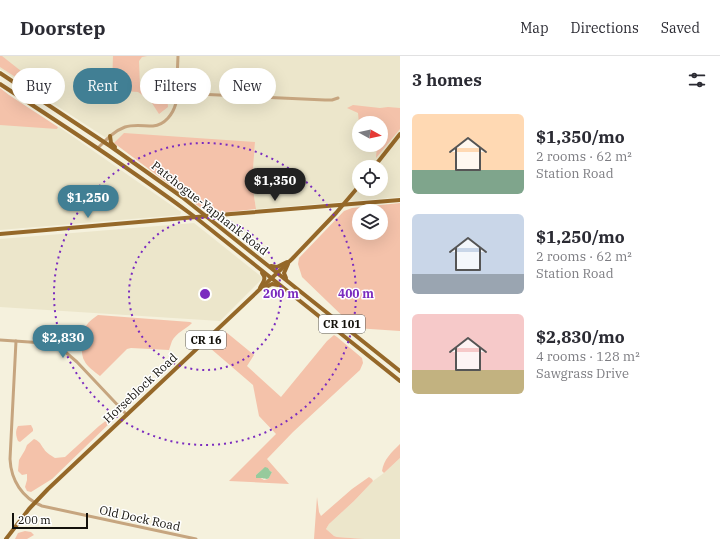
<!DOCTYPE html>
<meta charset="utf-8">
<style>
:root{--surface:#fff;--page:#f7f7f7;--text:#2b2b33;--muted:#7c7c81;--line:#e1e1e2;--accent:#417f94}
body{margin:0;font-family:"IBM Plex Serif",serif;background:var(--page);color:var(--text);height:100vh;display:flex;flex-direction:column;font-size:15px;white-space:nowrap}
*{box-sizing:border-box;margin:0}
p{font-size:13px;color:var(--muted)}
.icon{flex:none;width:22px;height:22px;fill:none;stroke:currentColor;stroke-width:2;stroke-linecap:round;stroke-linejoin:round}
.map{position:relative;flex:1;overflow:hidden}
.side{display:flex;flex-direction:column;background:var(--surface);width:320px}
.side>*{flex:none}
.hud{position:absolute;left:12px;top:12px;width:328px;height:36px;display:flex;gap:8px}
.needle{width:26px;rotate:98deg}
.buttons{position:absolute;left:352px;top:60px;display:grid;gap:8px}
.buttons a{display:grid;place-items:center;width:36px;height:36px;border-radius:50%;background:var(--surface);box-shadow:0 4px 16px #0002;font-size:20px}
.scale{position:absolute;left:12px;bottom:10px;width:76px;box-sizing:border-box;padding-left:4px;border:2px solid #13110b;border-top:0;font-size:11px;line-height:14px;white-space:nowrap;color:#13110b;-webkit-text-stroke:3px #fff;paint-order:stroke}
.price{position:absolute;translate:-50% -34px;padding:0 9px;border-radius:14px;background:var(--accent);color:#fff;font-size:13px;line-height:26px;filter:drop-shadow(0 1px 2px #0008)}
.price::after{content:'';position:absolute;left:50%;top:24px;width:12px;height:9px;margin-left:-6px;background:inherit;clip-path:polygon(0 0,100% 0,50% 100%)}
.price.current{background:#222;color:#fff}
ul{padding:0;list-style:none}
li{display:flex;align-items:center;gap:12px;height:100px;padding:0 12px}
li span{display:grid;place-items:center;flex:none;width:112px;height:80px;border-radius:6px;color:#555}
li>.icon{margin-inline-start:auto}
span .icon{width:48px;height:48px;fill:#fffc;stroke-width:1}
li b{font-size:17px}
h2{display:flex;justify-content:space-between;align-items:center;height:48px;padding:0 12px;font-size:17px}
.tag{padding:0 14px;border-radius:18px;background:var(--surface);box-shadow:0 4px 16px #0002;font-size:14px;line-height:36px}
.tag.current{background:var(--accent);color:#fff}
header{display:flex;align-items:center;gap:24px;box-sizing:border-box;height:56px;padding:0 20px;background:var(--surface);border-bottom:1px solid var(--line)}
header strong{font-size:19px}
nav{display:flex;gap:22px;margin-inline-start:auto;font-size:14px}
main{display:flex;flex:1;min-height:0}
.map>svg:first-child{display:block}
.built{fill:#ece6cb;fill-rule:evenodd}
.green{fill:#f4c2aa;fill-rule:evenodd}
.water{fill:#97ca9c}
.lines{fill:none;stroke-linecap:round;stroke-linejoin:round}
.minor{stroke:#c6a57f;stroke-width:3}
.major{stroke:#956829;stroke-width:4}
.ring{fill:none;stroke:#7b2cbf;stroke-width:2;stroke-dasharray:2 4}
.labels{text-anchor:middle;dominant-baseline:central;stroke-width:3;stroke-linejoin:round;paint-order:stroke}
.shield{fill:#fff;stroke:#5a5854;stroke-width:1}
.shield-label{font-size:11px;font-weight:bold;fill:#13110b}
.street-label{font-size:12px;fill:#13110b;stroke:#fff}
.centre{fill:#7b2cbf;stroke:#fff;stroke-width:2}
.ring-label{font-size:12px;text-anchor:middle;font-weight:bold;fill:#7b2cbf;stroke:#fff;stroke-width:3;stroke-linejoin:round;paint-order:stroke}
</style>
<header>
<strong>Doorstep</strong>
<nav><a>Map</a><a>Directions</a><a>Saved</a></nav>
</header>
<main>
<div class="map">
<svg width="400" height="483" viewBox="0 0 400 483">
<rect width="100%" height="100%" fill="#f5f1dd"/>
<g class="built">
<path d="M0,0H400V141L256,153L252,127L255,86L114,87L0,13ZM359,67H381V89H359ZM359,111H381V133H359Z"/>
<polygon points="0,68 59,71 181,156 180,159 0,174"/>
<polygon points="194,167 263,222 220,265 0,251 0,183"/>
<polygon points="400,402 400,483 364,483 337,481 334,480 326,473 329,468 354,445 373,425 384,417"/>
</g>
<g class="green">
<polygon points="0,0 2,0 40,30 37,35 0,11"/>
<polygon points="113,0 147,0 142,1 139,5 140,30 149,38 167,41 168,51 159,58 150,44 138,36 123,35 112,31"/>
<polygon points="0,32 9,39 58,71 57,73 0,69"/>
<polygon points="353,49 380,52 388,51 400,52 400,73 376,102 377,89 381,89 381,67 359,67 358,57 347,52"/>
<polygon points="124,77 255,86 252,127 256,153 209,158 114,87"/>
<path d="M400,147V275L355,272L302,221L298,208L299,202L344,155L352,152ZM359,155H381V177H359Z"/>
<path d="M98,259L190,266L192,267C186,273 176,277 172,285C171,288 170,291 169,294L131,292L127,293L100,320C94,315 87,311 84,304C80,296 82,277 86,270C89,265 94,262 98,259Z"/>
<path d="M226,276L254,299L247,310L281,341L327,285L334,279L337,281L362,302L363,307L360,314L293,376L267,403L289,428L229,425L276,378L259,360L253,329L210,292V290L212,287L218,286L222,284V278ZM268,412L270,415L272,416L268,423L264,424L256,419L263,413Z"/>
<path d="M107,364H113L52,423L31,436L27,435L25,431L27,424V418L22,419L18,415L19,404L25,394L27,389L34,383C41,386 40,388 44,393C46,397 52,400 55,402L65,401L99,370Z"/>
<path d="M31,369L33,373V375L20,386L18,385C16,380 15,375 18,370Z"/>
<path d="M400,388V402L384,417L382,415C384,403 391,397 400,388Z"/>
<polygon points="369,421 372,423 373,425 354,445 329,468 326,473 334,480 337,481 364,483 314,483 317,441 319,456 321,460 352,433"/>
<polygon points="25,475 31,476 34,479 27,483 15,483 18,477"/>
</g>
<path class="water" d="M265,411L268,412L270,415L272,416C268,423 270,424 262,422C260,422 258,422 256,422V419Z"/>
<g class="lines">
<g class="minor">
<polyline points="176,37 325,44 332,44 338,42"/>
<path d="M98,92C106,84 114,75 125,71C134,68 143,70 153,70C165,69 173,58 176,47L178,0"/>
<polyline points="0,284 44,287 54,290 63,294 77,306 127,359"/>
<path d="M16,285L10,403C11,424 22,442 42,450L196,483"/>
</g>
<g class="major">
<polyline points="0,17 110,90 182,141 400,315"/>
<path d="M0,28C66,71 132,114 195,161L400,325"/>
<polyline points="110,80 111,87 115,91"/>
<polyline points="374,111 400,78"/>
<polyline points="0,178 231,158 400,144"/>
<polyline points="271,210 277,211 287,206"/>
<polyline points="286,222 284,217 288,208"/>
<path d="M260,232C263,226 267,223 262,217"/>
<polyline points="264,232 272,228 278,229"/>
<polyline points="6,483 29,453 48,433 292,203 336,157 359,130"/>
</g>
</g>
<g class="ring">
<circle cx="205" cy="238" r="76"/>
<circle cx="205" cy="238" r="151"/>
</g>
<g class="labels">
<g class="shield">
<rect x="319" y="259" width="46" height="18" rx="3"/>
<rect x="186" y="275" width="40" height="18" rx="3"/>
</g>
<g class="shield-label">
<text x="342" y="268">CR 101</text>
<text x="206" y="284">CR 16</text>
</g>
<g class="street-label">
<text transform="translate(210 152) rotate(38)">Patchogue-Yaphank Road</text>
<text transform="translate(140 332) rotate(-43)">Horseblock Road</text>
<text transform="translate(140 462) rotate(12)">Old Dock Road</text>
</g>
</g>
<circle cx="205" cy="238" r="6" class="centre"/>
<g class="ring-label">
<text x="281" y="242">200 m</text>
<text x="356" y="242">400 m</text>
</g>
</svg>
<div class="buttons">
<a><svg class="needle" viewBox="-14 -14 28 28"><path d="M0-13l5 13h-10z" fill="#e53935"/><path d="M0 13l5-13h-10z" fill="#7c7c81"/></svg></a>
<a><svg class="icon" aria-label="locate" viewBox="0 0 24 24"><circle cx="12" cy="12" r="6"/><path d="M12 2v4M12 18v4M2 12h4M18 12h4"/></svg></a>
<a><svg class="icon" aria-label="layers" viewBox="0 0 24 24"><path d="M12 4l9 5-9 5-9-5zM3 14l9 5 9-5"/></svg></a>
</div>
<div class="scale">200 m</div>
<b class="price current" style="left:275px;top:146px">$1,350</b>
<b class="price" style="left:88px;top:163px">$1,250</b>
<b class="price" style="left:63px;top:303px">$2,830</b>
<div class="hud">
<a class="tag">Buy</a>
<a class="tag current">Rent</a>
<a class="tag">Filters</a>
<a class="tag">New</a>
</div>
</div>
<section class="side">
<h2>3 homes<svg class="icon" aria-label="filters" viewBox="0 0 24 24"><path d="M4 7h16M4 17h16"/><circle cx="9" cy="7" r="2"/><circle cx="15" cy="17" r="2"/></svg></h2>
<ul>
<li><span style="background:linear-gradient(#ffd9b3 70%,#7fa58c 0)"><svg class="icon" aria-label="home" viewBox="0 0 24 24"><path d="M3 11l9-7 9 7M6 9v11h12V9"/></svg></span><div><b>$1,350/mo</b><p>2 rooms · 62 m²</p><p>Station Road</p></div></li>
<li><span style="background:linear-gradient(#c9d6e8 75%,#9aa5b1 0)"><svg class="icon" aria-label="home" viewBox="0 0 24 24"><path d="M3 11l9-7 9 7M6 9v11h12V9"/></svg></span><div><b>$1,250/mo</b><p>2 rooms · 62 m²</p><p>Station Road</p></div></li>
<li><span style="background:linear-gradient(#f6c9c9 70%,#c2b280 0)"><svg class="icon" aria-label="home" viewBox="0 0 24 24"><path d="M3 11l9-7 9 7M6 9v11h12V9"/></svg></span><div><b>$2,830/mo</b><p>4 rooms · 128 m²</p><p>Sawgrass Drive</p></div></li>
</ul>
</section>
</main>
